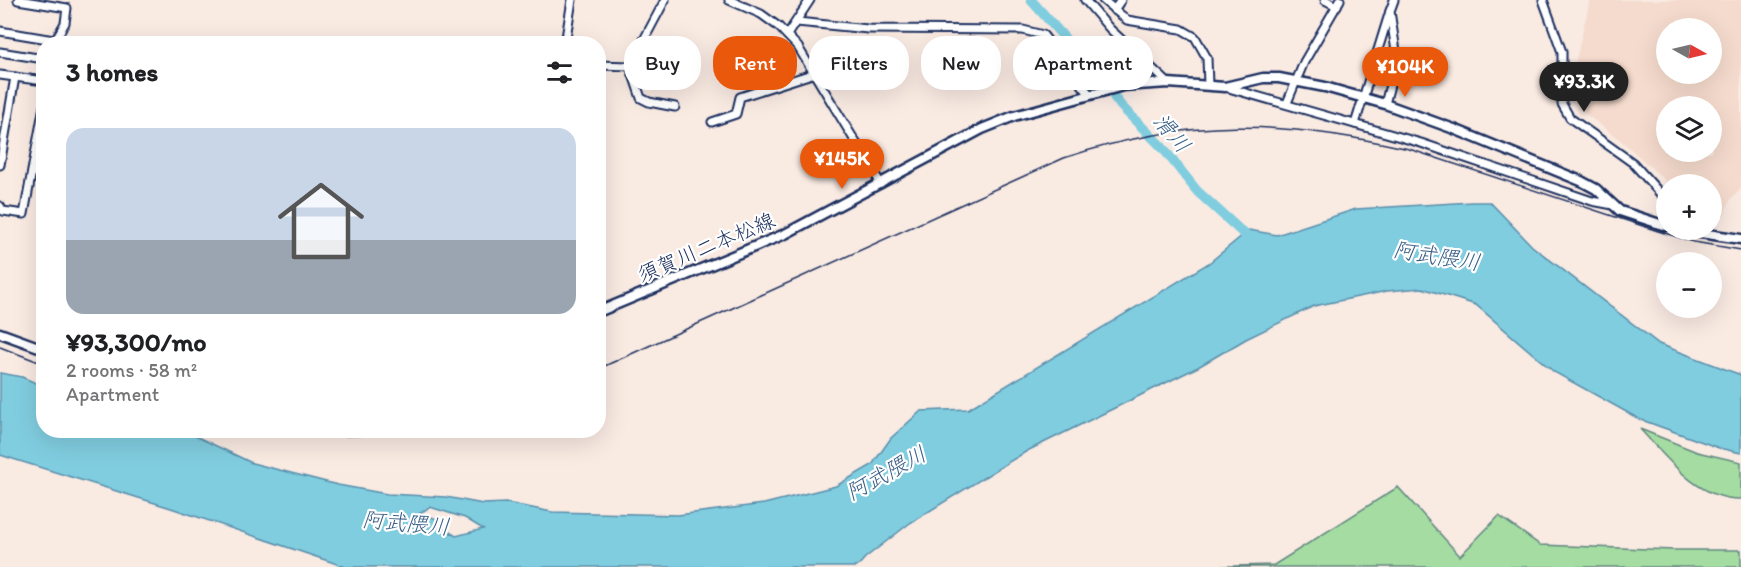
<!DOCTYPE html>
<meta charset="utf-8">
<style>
:root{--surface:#fff;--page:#f6f6f6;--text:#202124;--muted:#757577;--accent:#ea580c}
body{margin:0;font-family:Itim,"Klee One",sans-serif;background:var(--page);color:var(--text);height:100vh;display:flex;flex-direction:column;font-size:22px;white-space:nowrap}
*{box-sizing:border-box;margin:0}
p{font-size:20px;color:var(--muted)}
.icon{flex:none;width:33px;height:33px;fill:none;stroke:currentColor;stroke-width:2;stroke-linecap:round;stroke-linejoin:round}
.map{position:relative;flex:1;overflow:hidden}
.side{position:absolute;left:36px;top:36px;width:570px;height:402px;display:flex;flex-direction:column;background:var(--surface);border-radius:24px;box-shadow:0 6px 24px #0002}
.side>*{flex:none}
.top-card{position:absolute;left:624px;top:36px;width:570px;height:54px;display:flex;gap:12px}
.needle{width:39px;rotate:98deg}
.tools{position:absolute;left:1656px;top:18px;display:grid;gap:12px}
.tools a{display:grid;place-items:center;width:66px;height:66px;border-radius:50%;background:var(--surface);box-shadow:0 6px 24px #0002;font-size:30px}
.price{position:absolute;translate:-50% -51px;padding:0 14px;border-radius:21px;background:var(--accent);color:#fff;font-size:20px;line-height:39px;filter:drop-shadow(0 2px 3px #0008)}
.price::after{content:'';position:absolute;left:50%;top:36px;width:18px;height:14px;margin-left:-9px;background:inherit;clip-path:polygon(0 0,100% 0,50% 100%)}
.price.active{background:#222;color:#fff}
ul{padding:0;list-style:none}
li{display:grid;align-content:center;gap:12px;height:318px;padding:0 30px}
li span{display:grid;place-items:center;height:186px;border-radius:18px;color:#555}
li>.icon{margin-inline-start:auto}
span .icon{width:108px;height:108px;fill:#fffc;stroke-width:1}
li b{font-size:26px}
h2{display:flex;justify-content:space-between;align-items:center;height:72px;padding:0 30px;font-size:26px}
.chip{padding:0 21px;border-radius:24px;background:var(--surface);box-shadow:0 6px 24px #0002;font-size:21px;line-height:54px}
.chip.active{background:var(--accent);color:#fff}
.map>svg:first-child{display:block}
.built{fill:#f5dbcd;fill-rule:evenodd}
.green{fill:#a4dca1;stroke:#608680;stroke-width:1.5}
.water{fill:#80cddf;stroke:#588eab;stroke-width:1.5;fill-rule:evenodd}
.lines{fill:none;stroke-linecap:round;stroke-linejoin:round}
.river{stroke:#80cddf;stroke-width:10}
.minor-casing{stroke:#1b2f5e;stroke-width:11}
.major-casing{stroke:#1b2f5e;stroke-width:13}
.minor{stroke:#fff;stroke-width:7}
.major{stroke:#fff;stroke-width:8}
.rail{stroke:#1b2f5e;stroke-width:1.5}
.labels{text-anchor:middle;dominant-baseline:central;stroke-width:4.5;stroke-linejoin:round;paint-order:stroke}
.street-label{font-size:21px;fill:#1b2f5e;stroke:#fff}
.water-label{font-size:22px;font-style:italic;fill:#395e85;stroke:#fff}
</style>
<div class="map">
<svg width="1741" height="567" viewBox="0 0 1741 567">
<rect width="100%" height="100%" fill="#f9eae2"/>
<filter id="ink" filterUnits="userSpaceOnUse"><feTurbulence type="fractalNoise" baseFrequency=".0167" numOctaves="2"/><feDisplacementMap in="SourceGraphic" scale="12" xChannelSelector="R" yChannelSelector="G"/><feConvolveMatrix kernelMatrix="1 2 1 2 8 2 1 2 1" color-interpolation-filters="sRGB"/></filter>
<g filter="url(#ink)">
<path class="built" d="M1590,0H1741V188L1730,200L1724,216L1712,212V184H1669L1624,143L1583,112L1591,88L1575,64ZM1666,28H1712V74H1666ZM1666,106H1712V152H1666Z"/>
<g class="green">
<path d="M1640,429L1697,452L1741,462V499C1698,500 1667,458 1640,429Z"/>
<polygon points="1398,487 1460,556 1499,516 1540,545 1674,550 1741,550 1741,567 1194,567 1274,565"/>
</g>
<path class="water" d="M1472,202H1490L1532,246L1659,344L1741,375V453L1719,448L1639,419L1554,372L1476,305L1422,288L1387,291L1314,306L1246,339L1198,367L1027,451L910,523L865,558L857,567H346L171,508L0,455V373L22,377L43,386L44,430L185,431L252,463L338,485L387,494L446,497L483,504L507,503L552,512L678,515L764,504L836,486L872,465L891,438L921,411L968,409L1209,263L1249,230L1277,235L1356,209ZM430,507L465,518L483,529L456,536L443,528L437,519L420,513Z"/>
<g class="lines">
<polyline class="river" points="1031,0 1100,78 1121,106 1162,147 1197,191 1255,244"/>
<g class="minor-casing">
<g id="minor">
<polyline points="18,0 67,8 65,23 53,44"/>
<polyline points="729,0 761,14 779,27 798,47 881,184"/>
<polyline points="1085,0 1110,29 1168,83"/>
<polyline points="1103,0 1127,20 1181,29 1195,37 1207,58 1208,85"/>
<polyline points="1325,0 1337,6"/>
<polyline points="1543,0 1562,52 1562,104 1570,118 1633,163 1666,200"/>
<polyline points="1114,10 1121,0"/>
<polyline points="797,22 868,29 1023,30 1043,35 1090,95"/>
<polyline points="0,31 54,40"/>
<polyline points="787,35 810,0"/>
<polyline points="565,44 572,0"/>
<polyline points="0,52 44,59"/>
<polyline points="598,65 630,66 641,98 649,102 675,107"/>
<polyline points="630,66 665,0"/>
<polyline points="0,75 44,81"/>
<polyline points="1225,87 1421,143 1592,201 1613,205"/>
<polyline points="1287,103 1304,62 1340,0"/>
<polyline points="1385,104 1397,58 1390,11 1394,0"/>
<polyline points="712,122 736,114 740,97 815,73"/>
<polyline points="1355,124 1390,11"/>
<polyline points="0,165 15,77"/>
<polyline points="0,206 3,211 24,214 44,106"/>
</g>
</g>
<g class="major-casing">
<g id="major">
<polyline points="1680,230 1741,239"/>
<polyline points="598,312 785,234 982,129 1014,116 1123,86 1168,83 1225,87 1263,78 1279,78 1325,87 1385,104 1454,129 1581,181 1596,189 1620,211 1666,226"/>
<polyline points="0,333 44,349"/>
</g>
</g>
<use href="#minor" class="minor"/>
<use href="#major" class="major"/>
<g class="rail">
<polyline points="0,347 44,364"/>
<path d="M598,369L1064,158C1187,117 1284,120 1409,149L1658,231L1694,242L1741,250"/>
<path d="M264,430C317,439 369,437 421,430"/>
</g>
</g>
</g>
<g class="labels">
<g class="street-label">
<text transform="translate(706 247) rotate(-23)">須賀川二本松線</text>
</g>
<g class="water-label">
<text transform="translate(1172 133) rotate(49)">滑川</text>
<text transform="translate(1437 256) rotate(9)">阿武隈川</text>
<text transform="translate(886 473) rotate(-29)">阿武隈川</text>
<text transform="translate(406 523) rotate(5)">阿武隈川</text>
</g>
</g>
</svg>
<div class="tools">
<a><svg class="needle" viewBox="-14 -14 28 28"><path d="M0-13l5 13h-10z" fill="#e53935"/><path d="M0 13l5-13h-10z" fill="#757577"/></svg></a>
<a><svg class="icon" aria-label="layers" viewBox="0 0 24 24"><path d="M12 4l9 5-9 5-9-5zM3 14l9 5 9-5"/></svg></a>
<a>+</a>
<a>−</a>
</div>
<b class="price" style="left:1405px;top:98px">¥104K</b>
<b class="price active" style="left:1584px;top:113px">¥93.3K</b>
<b class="price" style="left:842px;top:190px">¥145K</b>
<div class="top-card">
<a class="chip">Buy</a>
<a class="chip active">Rent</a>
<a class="chip">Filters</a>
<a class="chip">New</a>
<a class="chip">Apartment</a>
</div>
<section class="side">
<h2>3 homes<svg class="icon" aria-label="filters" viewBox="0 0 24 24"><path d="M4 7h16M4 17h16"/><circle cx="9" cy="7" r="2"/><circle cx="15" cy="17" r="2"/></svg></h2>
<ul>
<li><span style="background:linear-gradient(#c9d6e8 60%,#9aa5b1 0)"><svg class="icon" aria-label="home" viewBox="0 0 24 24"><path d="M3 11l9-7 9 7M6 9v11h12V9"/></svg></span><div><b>¥93,300/mo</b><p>2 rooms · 58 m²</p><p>Apartment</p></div></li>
</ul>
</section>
</div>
